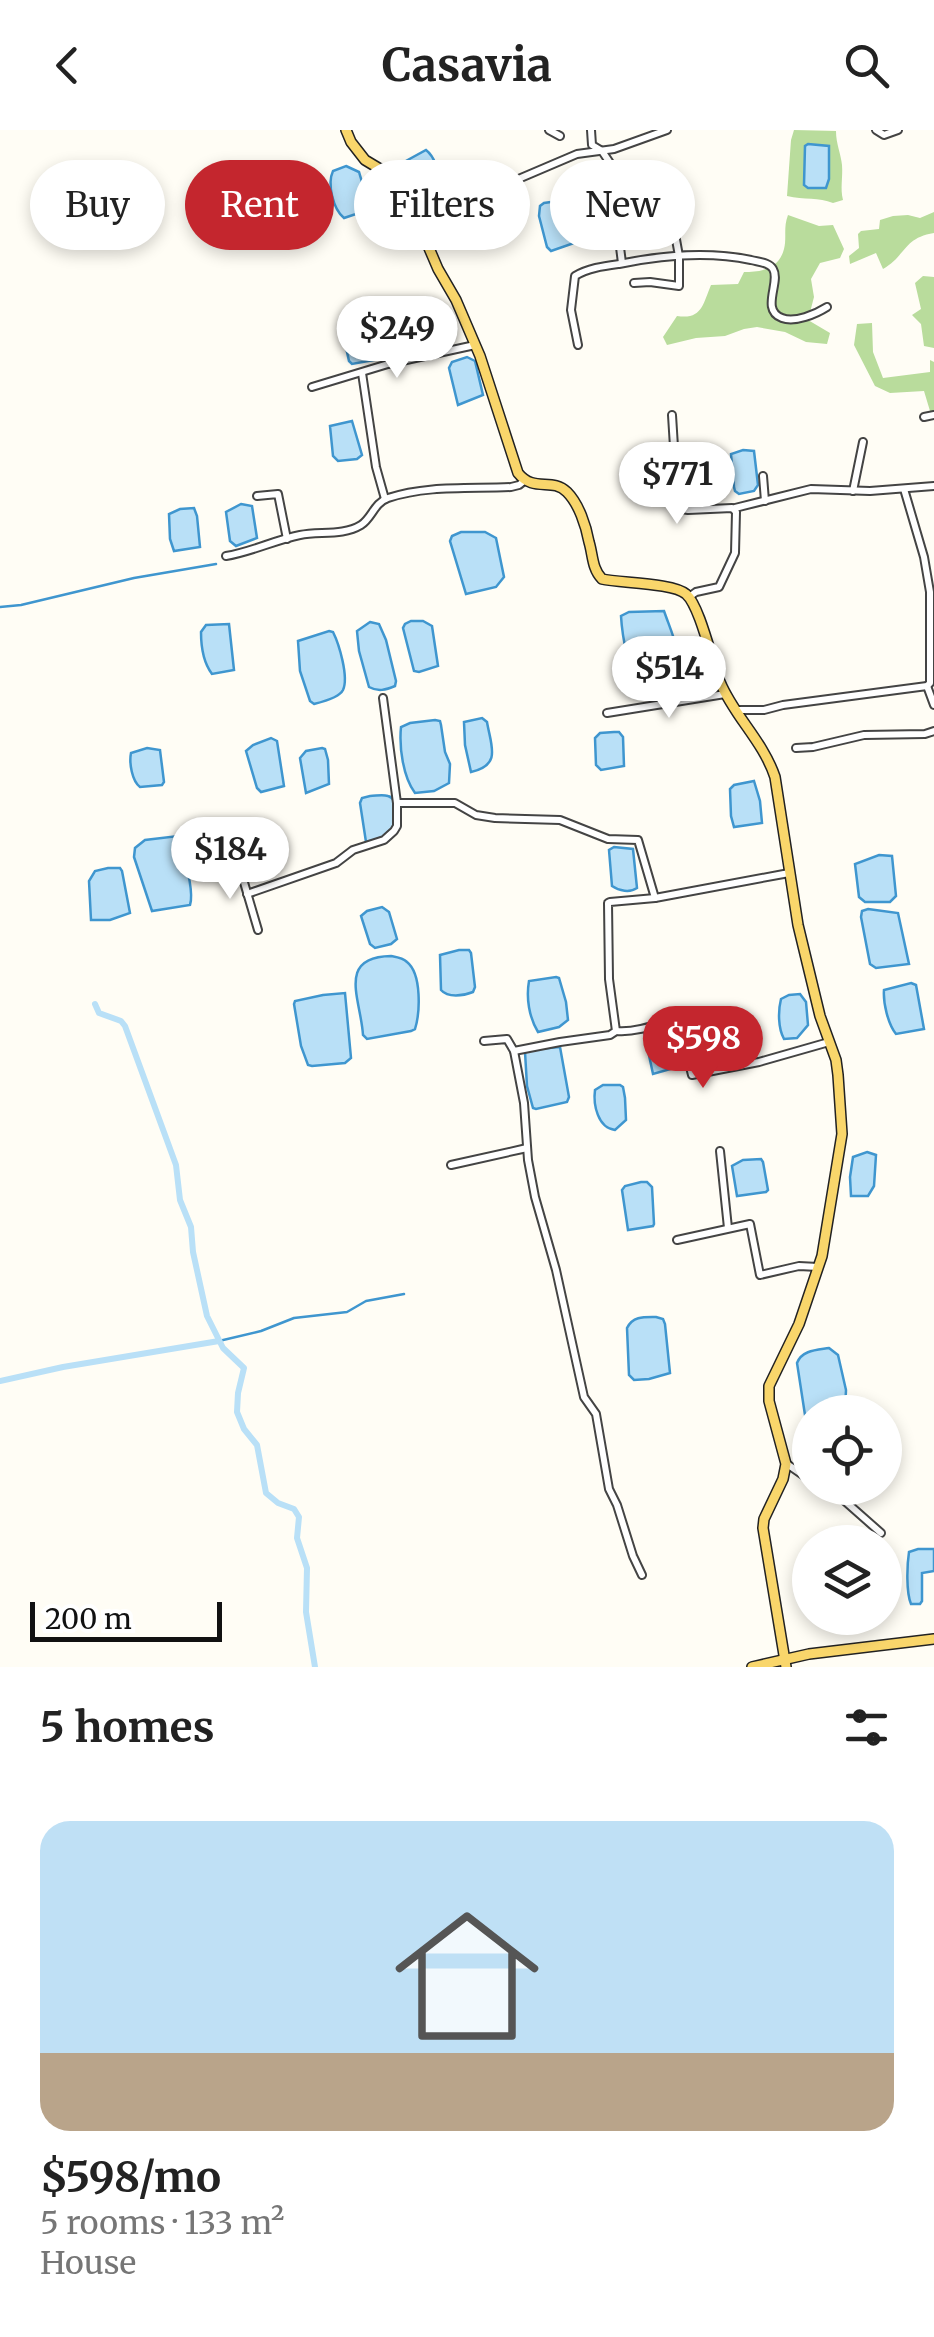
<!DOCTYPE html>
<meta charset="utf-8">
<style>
:root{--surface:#fff;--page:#f2f2f2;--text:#222;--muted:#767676;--line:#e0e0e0;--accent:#c4262e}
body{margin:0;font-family:Merriweather,serif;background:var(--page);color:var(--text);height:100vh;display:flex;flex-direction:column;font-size:38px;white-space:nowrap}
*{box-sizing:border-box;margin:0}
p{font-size:32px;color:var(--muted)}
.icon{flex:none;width:55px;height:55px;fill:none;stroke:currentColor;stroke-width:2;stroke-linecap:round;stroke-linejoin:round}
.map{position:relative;height:1537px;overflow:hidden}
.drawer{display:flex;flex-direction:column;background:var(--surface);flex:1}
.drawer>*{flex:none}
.top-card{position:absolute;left:30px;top:30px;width:875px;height:90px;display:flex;gap:20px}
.fabs{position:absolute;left:792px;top:1265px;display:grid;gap:20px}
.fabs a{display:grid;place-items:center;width:110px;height:110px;border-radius:50%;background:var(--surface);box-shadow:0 5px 15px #0003;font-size:50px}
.scale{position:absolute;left:30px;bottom:25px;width:192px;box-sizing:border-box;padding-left:10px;border:5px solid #111;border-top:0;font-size:28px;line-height:35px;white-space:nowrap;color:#111;-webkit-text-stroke:8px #fff;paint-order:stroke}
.price{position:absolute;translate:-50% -85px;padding:0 22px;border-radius:35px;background:#fff;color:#222;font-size:32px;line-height:65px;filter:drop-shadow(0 2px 5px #0008)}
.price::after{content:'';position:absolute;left:50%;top:60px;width:30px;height:22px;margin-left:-15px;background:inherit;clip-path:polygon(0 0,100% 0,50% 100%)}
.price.on{background:var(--accent);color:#fff}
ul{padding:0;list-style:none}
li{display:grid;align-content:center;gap:20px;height:530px;padding:0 40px}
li+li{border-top:2px solid var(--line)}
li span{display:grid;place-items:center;height:310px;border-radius:30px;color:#555}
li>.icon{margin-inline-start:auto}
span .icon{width:180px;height:180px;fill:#fffc;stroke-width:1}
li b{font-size:42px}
h2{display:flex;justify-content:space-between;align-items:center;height:120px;padding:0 40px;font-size:42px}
.tag{padding:0 35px;border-radius:45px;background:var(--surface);box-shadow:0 5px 15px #0003;font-size:35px;line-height:90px}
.tag.on{background:var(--accent);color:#fff}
header{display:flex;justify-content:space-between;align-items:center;height:130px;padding:0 40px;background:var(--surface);font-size:45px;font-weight:700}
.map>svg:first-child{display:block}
.forest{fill:#b9dc9c}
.water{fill:#b9e0f7;stroke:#3f96cf;stroke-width:2.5}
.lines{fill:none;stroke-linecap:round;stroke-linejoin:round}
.stream{stroke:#3f96cf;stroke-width:2.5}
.canal{stroke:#b9e0f7;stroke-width:6}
.minor-casing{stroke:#444;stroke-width:10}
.major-casing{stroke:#222;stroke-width:12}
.minor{stroke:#fff;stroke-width:6}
.major{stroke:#f9d66b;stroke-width:9}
</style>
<header><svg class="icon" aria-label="back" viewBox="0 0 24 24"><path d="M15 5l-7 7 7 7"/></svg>Casavia<svg class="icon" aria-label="search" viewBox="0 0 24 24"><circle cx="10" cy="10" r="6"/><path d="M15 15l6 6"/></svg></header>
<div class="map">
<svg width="934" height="1537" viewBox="0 0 934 1537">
<rect width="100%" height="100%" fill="#fffdf5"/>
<g class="forest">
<path d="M794,0L836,1C836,14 841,24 842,35C843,48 840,58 843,70L833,73C819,67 804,70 787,66L791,10Z"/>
<path d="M934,82V103C903,108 907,125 883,139L876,123L850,134L849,126L859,118L858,104L861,101L879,99L880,90L893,86L908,85L920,88Z"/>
<path d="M788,85L819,96L833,95L844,119L840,128L820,133L811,149L814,167L808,190L830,203L827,214L806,212L785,202L757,197L744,199L725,206L696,208L667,215L663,207L677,186C702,190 703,174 711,155L738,154L744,142C761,142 779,139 784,119C787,107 783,98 788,85Z"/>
<polygon points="923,146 934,147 934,218 924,216 921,194 912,185 921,179 915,153"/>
<polygon points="872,193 873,222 883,248 930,242 930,230 934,232 934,285 930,281 924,261 890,263 875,256 854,215 857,194"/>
</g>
<g class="water">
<polygon points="808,14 829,16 829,49 826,58 808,58 804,55 805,16"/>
<path d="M426,20C434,26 440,42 439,52L420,65L407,42L404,32Z"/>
<path d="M346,36L359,42L367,69L362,82L344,88C333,79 327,54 333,41Z"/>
<polygon points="558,71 573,73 580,106 577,112 551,121 547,117 539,86 540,76 544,73"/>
<polygon points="359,186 363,187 371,203 374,230 352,234 349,231 341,195 342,191"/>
<polygon points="467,227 475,231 483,265 458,275 449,238 452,232"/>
<polygon points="352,291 362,325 357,329 338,331 333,326 330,296"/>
<polygon points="743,320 754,321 758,355 754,361 739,364 735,361 734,357 731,324"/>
<polygon points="241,374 252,376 257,408 236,416 230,411 226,382"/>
<polygon points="194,378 197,386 200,417 174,421 170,409 169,384 180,379"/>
<polygon points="461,402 485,402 496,408 504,447 496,457 466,464 450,411 452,406"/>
<path d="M664,481C672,504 684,528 678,552L642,560C629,548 622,504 621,486L629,482Z"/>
<polygon points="411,491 423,491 432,496 438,536 419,542 414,541 403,498 405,494"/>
<path d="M370,492L379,494L386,510L396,551L395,556C386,560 378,562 369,557L359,521L357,501Z"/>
<path d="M229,494L234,540L212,544C203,532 201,516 201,502L206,495Z"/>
<path d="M329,501L333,502C339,514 349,547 343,560C339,568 322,572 314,574L310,571L300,541L298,511Z"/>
<path d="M482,588L487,592C491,616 502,635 471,642L465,615L464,592Z"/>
<path d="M435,590L440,591L441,595L445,622L450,634L449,653L434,661L415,663C403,647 399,617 401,597L410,593Z"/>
<polygon points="614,602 619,602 623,607 624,636 601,640 596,635 595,608 600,603"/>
<polygon points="271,608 277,611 284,656 261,662 257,658 246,621 253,615"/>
<path d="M147,618L160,620L164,652L162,655L140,657C132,651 129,633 131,623Z"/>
<polygon points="322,618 325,619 328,630 329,654 306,663 300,628 306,621"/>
<polygon points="754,651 760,671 762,693 734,697 731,686 730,659 734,655"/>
<path d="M370,666C376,666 382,664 388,666C400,669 397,695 389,703C383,709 374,710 366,712L360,673L362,668Z"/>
<path d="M178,706C183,722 195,760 190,775L152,781L134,727L135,718L145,710Z"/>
<path d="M614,717L633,719L637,758C630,763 619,761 612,756L609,720Z"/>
<polygon points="879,725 892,726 896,766 890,772 865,772 859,767 855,734"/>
<polygon points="108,738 120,738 122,741 130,783 110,790 91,790 89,751 95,741"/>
<polygon points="382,777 389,782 397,809 391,814 375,818 370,814 361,786 367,781"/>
<polygon points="868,779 898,783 909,834 876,838 870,834 861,787 862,781"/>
<path d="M459,820H469L471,823L475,857L473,862C463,866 448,868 441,860L440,825Z"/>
<path d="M391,826C396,827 403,828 407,832C422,844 420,883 415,899L411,901L367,909L363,905C361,870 336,827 391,826Z"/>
<path d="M556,847L559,848L566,872L568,890L559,897L538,902C529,887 526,868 529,851Z"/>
<path d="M911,853L916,855L924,899L896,904C888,894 883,873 884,860Z"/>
<polygon points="345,863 351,928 345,933 312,936 308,935 301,916 294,874 295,871 323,865"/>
<path d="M800,864L806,872L808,895L797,908L784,909C778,898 778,881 781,869L789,865Z"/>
<polygon points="662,895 668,897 670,902 675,935 674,938 653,944 644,902"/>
<polygon points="560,917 569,967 567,972 536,979 533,978 527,956 525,922 537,919"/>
<path d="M603,955H620L623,957L625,968L626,990L615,1000C598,998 593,975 595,960Z"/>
<polygon points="867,1022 876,1025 874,1056 868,1066 851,1066 850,1047 853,1027"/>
<polygon points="761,1029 763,1032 768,1060 766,1062 737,1066 732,1036 743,1030"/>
<polygon points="641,1052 647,1052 652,1057 654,1094 653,1096 628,1100 622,1060 625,1056"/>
<path d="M656,1187L663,1189L665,1194L670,1243L649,1249L634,1250L629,1245L627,1198C633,1186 644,1187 656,1187Z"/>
<path d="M829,1218L838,1225L846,1260L845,1280L841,1282H810V1289H808L805,1285L797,1233C802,1220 817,1220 829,1218Z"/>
<path d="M918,1419H934V1441L922,1443V1471L920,1474H911C906,1462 907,1435 909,1422Z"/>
</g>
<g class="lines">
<g class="stream">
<polyline points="0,477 21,475 134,448 216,434"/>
<polyline points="219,1211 261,1201 294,1188 347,1182 366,1171 404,1164"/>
</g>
<g class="canal">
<polyline points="95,874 99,883 121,891 125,896 176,1035 180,1070 191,1097 193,1122 207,1186 223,1218 244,1238 238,1263 237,1282 244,1299 257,1315 266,1363 278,1373 294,1379 299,1387 297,1408 307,1438 306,1482 315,1537"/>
<polyline points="0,1251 63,1237 219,1211"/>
</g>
<g class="minor-casing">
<g id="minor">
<polyline points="549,0 560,6"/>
<polyline points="591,0 592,15 602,21 612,36 614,70 622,133"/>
<polyline points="876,0 884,5 898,0"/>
<polyline points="411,80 473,55 500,54 516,50 577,24 614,19 667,0"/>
<polyline points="634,153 650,152 679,156 679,126 673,93"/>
<path d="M578,215L571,180L575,146C588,138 604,136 619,134C663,125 708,121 751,130C758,132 769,132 773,139C781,152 760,180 782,188C795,193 816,184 827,177"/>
<polyline points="362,243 376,337 385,369"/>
<polyline points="312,257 388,234 475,215"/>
<polyline points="672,285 675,333 681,379 688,380 732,378 736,382 735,423 719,457 696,462 689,467"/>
<polyline points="924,287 934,285"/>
<polyline points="763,346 765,371"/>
<polyline points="853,361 863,312"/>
<polyline points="257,366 278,364 287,409"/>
<polyline points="735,378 811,359 870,361 934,356"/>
<path d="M226,426C251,422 275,410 300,405C319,401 343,406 361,395C372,388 374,373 388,368C427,355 470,359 511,357L519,355L524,351"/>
<polyline points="927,556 934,575"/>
<polyline points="735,580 764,580 783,575 927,556 930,553 930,462 924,427 904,359"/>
<polyline points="607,583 725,564"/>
<polyline points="796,618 813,617 864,605 925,604 934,601"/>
<polyline points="397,673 455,673 476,685 495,688 560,690 608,709 638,710 655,768"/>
<polyline points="238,732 258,800"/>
<polyline points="247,764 336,733 353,720 384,710 394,701 397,696 397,673 383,568"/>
<path d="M616,901C636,903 658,894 678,888L692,945L759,932L829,912"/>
<polyline points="484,911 507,909 514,921 524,973 528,1030 535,1067 556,1140 584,1267 596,1284 609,1359 617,1375 633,1426 642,1445"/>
<polyline points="514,921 560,912 610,905 616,901 609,849 608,773 610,772 655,768 789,743"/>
<polyline points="720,1021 728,1098"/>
<polyline points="451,1035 527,1018"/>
<polyline points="677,1110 750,1094 760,1145 799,1136 818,1137"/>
<polyline points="787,1334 810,1350"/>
<polyline points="821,1358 838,1365 881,1403"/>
</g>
</g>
<g class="major-casing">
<g id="major">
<path d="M346,0L351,12L365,30L385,42L394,51L417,90L438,139L456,170L480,226L518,343C534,363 552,347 567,362C579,374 586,396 589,412C593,425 592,439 602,449C620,453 674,453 686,464C700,476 712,532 720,552C734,586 763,611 775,647L798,795L820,886L836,930L838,945L842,1004L822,1126L799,1194L769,1256V1271L786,1334L783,1349L764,1389L763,1398L786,1537"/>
<polyline points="752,1537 809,1524 934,1509"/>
</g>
</g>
<use href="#minor" class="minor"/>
<use href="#major" class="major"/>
</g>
</svg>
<div class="fabs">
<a><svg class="icon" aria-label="locate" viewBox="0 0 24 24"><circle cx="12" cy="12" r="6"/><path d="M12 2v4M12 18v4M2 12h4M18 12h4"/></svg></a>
<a><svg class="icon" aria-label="layers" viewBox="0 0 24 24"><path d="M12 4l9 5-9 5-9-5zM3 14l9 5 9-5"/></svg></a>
</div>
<div class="scale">200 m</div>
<b class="price" style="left:397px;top:251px">$249</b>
<b class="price" style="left:677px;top:397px">$771</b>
<b class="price" style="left:669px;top:591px">$514</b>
<b class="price" style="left:230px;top:772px">$184</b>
<b class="price on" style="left:703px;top:961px">$598</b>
<div class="top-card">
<a class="tag">Buy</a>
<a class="tag on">Rent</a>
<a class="tag">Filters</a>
<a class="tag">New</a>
</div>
</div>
<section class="drawer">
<h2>5 homes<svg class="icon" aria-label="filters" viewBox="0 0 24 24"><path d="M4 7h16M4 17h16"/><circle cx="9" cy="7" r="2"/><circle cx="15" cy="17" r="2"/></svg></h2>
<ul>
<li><span style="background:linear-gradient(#bfe0f5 75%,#b9a48a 0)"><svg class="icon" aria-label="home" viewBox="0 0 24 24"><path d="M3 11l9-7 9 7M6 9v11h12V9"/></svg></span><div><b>$598/mo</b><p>5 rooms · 133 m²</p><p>House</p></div></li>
</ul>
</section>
